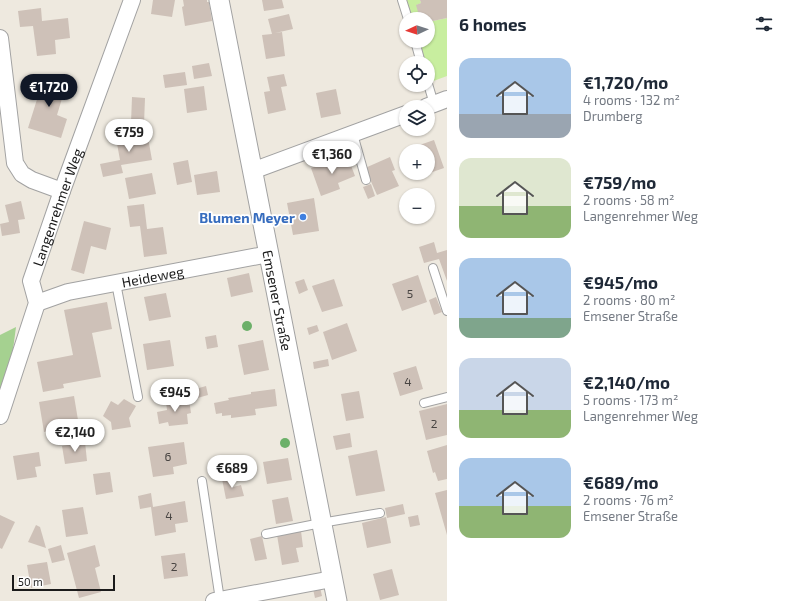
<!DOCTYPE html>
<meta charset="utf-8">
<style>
:root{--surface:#fff;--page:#f6f6f7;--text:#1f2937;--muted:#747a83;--accent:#111827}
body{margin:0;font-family:"Exo 2",sans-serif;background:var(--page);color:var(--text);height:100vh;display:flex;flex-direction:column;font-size:15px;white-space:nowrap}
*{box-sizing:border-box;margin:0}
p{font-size:13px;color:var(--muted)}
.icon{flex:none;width:22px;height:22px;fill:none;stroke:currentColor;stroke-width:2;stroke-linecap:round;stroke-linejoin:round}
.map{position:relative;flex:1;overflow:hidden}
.side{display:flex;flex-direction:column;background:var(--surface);width:340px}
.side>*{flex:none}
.needle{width:26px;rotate:266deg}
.controls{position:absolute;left:399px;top:12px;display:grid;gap:8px}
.controls a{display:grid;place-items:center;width:36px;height:36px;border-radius:50%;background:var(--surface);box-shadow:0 1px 3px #0004;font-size:20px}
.scale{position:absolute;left:12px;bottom:10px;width:103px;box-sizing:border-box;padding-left:4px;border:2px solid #1b1b1b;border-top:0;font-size:11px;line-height:14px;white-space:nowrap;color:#1b1b1b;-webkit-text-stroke:3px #fff;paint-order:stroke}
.price{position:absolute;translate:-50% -34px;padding:0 9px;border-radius:14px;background:#fff;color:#222;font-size:13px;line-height:26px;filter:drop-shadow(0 1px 2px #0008)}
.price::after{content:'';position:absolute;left:50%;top:24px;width:12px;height:9px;margin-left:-6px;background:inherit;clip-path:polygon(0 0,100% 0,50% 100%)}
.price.selected{background:var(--accent);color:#fff}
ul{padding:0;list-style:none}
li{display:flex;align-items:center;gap:12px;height:100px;padding:0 12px}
li span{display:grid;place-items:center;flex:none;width:112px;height:80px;border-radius:12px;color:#555}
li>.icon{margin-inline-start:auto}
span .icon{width:48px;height:48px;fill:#fffc;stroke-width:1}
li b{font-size:17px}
h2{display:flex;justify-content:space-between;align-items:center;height:48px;padding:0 12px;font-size:17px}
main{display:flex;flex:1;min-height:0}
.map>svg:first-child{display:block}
.grass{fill:#c8ee9f}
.forest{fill:#a5d190}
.building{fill:#cec1b8}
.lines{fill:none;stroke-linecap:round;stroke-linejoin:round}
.service-casing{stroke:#a2a2a2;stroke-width:10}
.minor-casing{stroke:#a2a2a2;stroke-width:18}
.tertiary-casing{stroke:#a2a2a2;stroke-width:21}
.service{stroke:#fff;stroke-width:8}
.minor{stroke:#fff;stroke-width:16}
.tertiary{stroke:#fff;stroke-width:19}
.tree{fill:#6cb069}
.shop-dot{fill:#3f7fe0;stroke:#fff;stroke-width:1.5}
.labels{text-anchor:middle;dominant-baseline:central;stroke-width:3.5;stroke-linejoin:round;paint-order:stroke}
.number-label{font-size:12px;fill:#484442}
.street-label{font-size:14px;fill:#1b1b1b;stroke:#fff}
.shop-label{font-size:14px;font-weight:bold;fill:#366cbe;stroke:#fff;text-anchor:end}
</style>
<main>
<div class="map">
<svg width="447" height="601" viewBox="0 0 447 601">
<rect width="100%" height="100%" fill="#eee9df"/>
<g class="grass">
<polygon points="402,0 420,0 421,3 417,5 420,19 408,19"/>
<polygon points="447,18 447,76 428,83 428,63 421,63 415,41 428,41 428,22"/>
</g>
<polygon class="forest" points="16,327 12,357 0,398 0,335"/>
<g class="building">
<polygon points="153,0 175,0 172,17 151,14"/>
<polygon points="183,0 207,0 207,2 209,2 212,21 185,26 182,7 184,6"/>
<polygon points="262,0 282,0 284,8 264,11"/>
<polygon points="420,0 447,0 447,18 428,22 428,19 420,19 416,5 421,3"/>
<polygon points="41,8 42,21 68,18 70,38 55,40 56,54 37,56 33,26 20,27 18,11"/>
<polygon points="289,14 293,29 275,33 282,32 285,56 266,59 262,35 272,34 268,19"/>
<polygon points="209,63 212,76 194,79 192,66"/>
<polygon points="185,72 187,85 165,88 163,75"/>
<polygon points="45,74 67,82 57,115 67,119 61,138 28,128"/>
<polygon points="284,74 287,86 281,87 286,110 268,114 264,92 270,91 267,77"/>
<polygon points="204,86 207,110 187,113 184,89"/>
<polygon points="336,89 341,114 321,118 316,93"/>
<polygon points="132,97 145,98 144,124 131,123"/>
<polygon points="147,132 152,160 121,165 123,173 103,177 100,164 120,160 116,138"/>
<polygon points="434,140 444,168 421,176 419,173 428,173 428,151 412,151 411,148"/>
<polygon points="347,155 355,176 338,183 340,189 321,196 311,168"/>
<polygon points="390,157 395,170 392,171 399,186 377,195 365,168"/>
<polygon points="188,160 192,182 177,185 173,163"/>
<polygon points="217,171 220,192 197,195 194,175"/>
<polygon points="152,173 156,194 129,199 125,178"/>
<polygon points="371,184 375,196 368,199 363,187"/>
<polygon points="314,198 319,231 293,235 287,203"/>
<polygon points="21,201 25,219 18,220 20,233 2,236 0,224 9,222 5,205"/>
<polygon points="144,204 147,229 163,227 167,254 144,257 140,226 130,227 127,206"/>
<polygon points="84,221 111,228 106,250 91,246 84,274 71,270"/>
<polygon points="434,242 437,253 447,250 447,281 439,259 424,263 419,247"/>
<polygon points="249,273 253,292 231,297 227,278"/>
<polygon points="418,275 427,302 402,311 392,284"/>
<polygon points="304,279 308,290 299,294 295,282"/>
<polygon points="334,279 343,306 322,312 312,286"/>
<polygon points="166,293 171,317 149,321 144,297"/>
<polygon points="436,297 442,312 434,315 429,300"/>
<polygon points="107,302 112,329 92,333 101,377 63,384 64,388 43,392 37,362 73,355 64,310"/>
<polygon points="347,323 357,351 332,360 323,332"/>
<polygon points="317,325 319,331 309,335 307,328"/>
<polygon points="216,335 218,347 207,349 205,337"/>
<polygon points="170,340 174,366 147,370 143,344"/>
<polygon points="263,340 269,370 244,375 238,345"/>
<polygon points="328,359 329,366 314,369 313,362"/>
<polygon points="416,366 423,389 400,396 393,373"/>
<polygon points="206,386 208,395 194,399 192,390"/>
<polygon points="275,389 277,406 255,409 256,415 231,418 231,415 222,416 222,413 216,414 214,403 229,400 228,398 251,394 251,392"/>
<polygon points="359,391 364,418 346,421 341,394"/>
<polygon points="74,396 79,426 44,432 39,402"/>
<polygon points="124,399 136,406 129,418 131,427 112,430 111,422 103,416 111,401 118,405"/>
<polygon points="189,399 191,413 187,414 188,424 169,426 168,422 159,424 157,412 167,410 166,402"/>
<polygon points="447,404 447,435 426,440 419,411"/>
<polygon points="350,433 352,447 336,450 333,436"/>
<polygon points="85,442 87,461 65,464 62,446"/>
<polygon points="184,442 187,464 173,467 174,474 153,477 148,447"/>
<polygon points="447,445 447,479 438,481 435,472 433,473 427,451"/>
<polygon points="377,450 385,491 356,496 348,456"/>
<polygon points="39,452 41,466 35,467 37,477 17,480 13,456"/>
<polygon points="288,458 292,480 267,484 263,462"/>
<polygon points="110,472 113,492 96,495 93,474"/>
<polygon points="231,478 233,487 241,485 244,496 226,499 222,479"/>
<polygon points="447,490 447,535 435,493"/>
<polygon points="151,493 153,507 185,501 188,522 175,524 176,532 155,536 151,507 140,509 138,496"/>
<polygon points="288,497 293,521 276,524 272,500"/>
<polygon points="403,504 405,514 387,518 385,508"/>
<polygon points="83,507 88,534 66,537 62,510"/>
<polygon points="0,515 15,522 2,549 0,548"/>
<polygon points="418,515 420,525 410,527 408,517"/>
<polygon points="386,517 391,543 367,548 362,523"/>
<polygon points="36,525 40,527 46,548 28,542"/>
<polygon points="301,531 303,547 296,548 299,562 282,565 277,535"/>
<polygon points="262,536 267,559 255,561 250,539"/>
<polygon points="61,545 65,560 52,563 48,549"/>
<polygon points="95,545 100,566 95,568 101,592 79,598 67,553"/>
<polygon points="185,553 188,576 164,579 161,556"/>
<polygon points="47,562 51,584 31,588 27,565"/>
<polygon points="392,569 399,595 380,600 373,574"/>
<polygon points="320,587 322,596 315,598 313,589"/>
</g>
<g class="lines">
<g class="service-casing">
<g id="service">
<polyline points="402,0 408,19"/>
<polyline points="415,41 421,63"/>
<polyline points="428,84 434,104"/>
<polyline points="353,134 366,180"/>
<polyline points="433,268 447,311"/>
<polyline points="116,283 138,397"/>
<polyline points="424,403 447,397"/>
<polyline points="202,481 220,600"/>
<polyline points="266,534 321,523 380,513"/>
</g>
</g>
<g class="minor-casing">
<g id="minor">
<polyline points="0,38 15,163 22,174 32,180 62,191"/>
<polyline points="426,107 447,99"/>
<polyline points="252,171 406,114"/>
<path id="s1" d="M37,303L68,292L269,254"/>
<path id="s2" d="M0,416L37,303L31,281L62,191L132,0"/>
<polyline points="214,601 332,579"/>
</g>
</g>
<g class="tertiary-casing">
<g id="tertiary">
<path id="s3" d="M219,0L337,601"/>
</g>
</g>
<use href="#service" class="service"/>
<use href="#minor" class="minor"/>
<use href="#tertiary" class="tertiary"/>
</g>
<g class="tree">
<circle cx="247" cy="326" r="5"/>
<circle cx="285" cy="443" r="5"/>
</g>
<circle class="shop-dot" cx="303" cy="217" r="4"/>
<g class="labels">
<g class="number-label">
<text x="410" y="293">5</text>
<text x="408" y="381">4</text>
<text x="434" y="423">2</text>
<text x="168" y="456">6</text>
<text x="169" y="515">4</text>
<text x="174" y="566">2</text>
</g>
<g class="street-label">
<text stroke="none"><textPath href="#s2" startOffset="220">Langenrehmer Weg</textPath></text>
<text stroke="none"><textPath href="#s1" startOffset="119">Heideweg</textPath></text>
<text stroke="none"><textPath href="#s3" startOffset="306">Emsener Straße</textPath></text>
</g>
<g class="shop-label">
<text x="295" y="217">Blumen Meyer</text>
</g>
</g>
</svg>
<div class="controls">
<a><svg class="needle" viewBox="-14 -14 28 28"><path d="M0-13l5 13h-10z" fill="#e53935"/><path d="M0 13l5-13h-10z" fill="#747a83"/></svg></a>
<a><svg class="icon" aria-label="locate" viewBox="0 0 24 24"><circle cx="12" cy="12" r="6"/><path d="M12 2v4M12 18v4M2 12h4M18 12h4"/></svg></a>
<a><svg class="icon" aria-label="layers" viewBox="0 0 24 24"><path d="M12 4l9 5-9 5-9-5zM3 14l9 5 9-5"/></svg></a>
<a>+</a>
<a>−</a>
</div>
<div class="scale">50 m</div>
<b class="price selected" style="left:49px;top:108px">€1,720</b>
<b class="price" style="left:129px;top:153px">€759</b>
<b class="price" style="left:332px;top:175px">€1,360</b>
<b class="price" style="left:175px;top:413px">€945</b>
<b class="price" style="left:75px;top:453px">€2,140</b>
<b class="price" style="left:232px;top:489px">€689</b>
</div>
<section class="side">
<h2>6 homes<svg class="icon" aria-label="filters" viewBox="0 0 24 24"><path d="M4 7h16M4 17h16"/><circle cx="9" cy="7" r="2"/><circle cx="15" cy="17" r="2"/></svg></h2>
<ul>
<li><span style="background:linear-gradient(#a9c7e8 70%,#9aa5b1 0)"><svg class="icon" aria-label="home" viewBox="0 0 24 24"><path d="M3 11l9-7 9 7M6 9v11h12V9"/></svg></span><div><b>€1,720/mo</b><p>4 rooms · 132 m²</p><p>Drumberg</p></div></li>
<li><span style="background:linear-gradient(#dfe7d0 60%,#8fb573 0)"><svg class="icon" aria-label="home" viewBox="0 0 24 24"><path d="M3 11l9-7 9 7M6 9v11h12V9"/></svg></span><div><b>€759/mo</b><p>2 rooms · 58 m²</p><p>Langenrehmer Weg</p></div></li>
<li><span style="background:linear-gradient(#a9c7e8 75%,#7fa58c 0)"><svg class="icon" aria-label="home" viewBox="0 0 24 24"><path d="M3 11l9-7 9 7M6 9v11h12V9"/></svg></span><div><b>€945/mo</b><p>2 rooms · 80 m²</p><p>Emsener Straße</p></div></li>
<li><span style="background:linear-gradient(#c9d6e8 65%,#8fb573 0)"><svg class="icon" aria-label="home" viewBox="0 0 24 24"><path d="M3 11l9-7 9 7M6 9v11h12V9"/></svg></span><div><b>€2,140/mo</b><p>5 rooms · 173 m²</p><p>Langenrehmer Weg</p></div></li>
<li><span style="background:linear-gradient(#a9c7e8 60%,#8fb573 0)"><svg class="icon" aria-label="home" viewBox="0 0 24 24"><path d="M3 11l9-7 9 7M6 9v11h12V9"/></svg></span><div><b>€689/mo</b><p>2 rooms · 76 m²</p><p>Emsener Straße</p></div></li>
</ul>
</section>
</main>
